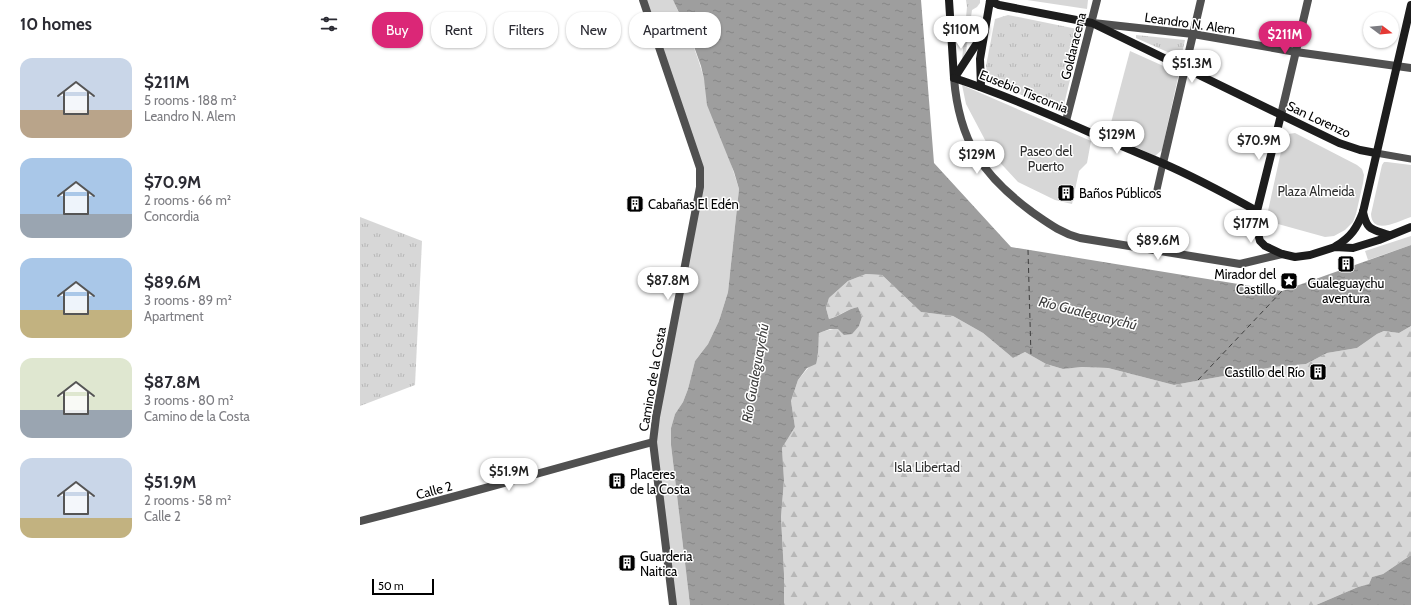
<!DOCTYPE html>
<meta charset="utf-8">
<style>
:root{--surface:#fff;--page:#f2f2f3;--text:#2b2b33;--muted:#7c7c81;--accent:#db2777}
body{margin:0;font-family:Cabin,sans-serif;background:var(--page);color:var(--text);height:100vh;display:flex;flex-direction:column;font-size:15px;white-space:nowrap}
*{box-sizing:border-box;margin:0}
p{font-size:13px;color:var(--muted)}
.icon{flex:none;width:22px;height:22px;fill:none;stroke:currentColor;stroke-width:2;stroke-linecap:round;stroke-linejoin:round}
.map{position:relative;flex:1;overflow:hidden}
.sheet{display:flex;flex-direction:column;background:var(--surface);width:360px}
.sheet>*{flex:none}
.guide{position:absolute;left:12px;top:12px;width:380px;height:36px;display:flex;gap:8px}
.needle{width:26px;rotate:106deg}
.tools{position:absolute;left:1003px;top:12px;display:grid;gap:8px}
.tools a{display:grid;place-items:center;width:36px;height:36px;border-radius:50%;background:var(--surface);box-shadow:0 1px 3px #0004;font-size:20px}
.scale{position:absolute;left:12px;bottom:10px;width:62px;box-sizing:border-box;padding-left:4px;border:2px solid #000;border-top:0;font-size:11px;line-height:14px;white-space:nowrap;color:#000;-webkit-text-stroke:3px #fff;paint-order:stroke}
.price{position:absolute;translate:-50% -34px;padding:0 9px;border-radius:14px;background:#fff;color:#222;font-size:13px;line-height:26px;filter:drop-shadow(0 1px 2px #0008)}
.price::after{content:'';position:absolute;left:50%;top:24px;width:12px;height:9px;margin-left:-6px;background:inherit;clip-path:polygon(0 0,100% 0,50% 100%)}
.price.on{background:var(--accent);color:#fff}
ul{padding:0;list-style:none}
li{display:flex;align-items:center;gap:12px;height:100px;padding:0 20px}
li span{display:grid;place-items:center;flex:none;width:112px;height:80px;border-radius:12px;color:#555}
li>.icon{margin-inline-start:auto}
span .icon{width:48px;height:48px;fill:#fffc;stroke-width:1}
li b{font-size:17px}
h2{display:flex;justify-content:space-between;align-items:center;height:48px;padding:0 20px;font-size:17px}
.chip{padding:0 14px;border-radius:16px;background:var(--surface);box-shadow:0 1px 3px #0004;font-size:14px;line-height:36px}
.chip.on{background:var(--accent);color:#fff}
main{display:flex;flex:1;min-height:0}
.map>svg:first-child{display:block}
.grass{fill:url(#grass-tufts)}
.forest{fill:url(#forest-firs)}
.park{fill:#d7d7d7}
.water{fill:url(#water-ripples)}
.lines{fill:none;stroke-linecap:round;stroke-linejoin:round}
.ferry{stroke:#3f3f3f;stroke-width:1;stroke-dasharray:5 4;stroke-linecap:butt}
.pedestrian{stroke:#505050;stroke-width:7}
.minor{stroke:#505050;stroke-width:8}
.secondary{stroke:#1d1d1d;stroke-width:8}
.labels{text-anchor:middle;dominant-baseline:central;stroke-width:3;stroke-linejoin:round;paint-order:stroke}
.street-label{font-size:13px;fill:#000;stroke:#fff}
.park-label{font-size:13px;fill:#2e2e2e;stroke:#fff}
.poi-label{font-size:13px;fill:#000;stroke:#fff;text-anchor:start}
.water-label{font-size:14px;font-style:italic;fill:#3f3f3f;stroke:#fff}
</style>
<main>
<section class="sheet">
<h2>10 homes<svg class="icon" aria-label="filters" viewBox="0 0 24 24"><path d="M4 7h16M4 17h16"/><circle cx="9" cy="7" r="2"/><circle cx="15" cy="17" r="2"/></svg></h2>
<ul>
<li><span style="background:linear-gradient(#c9d6e8 65%,#b9a48a 0)"><svg class="icon" aria-label="home" viewBox="0 0 24 24"><path d="M3 11l9-7 9 7M6 9v11h12V9"/></svg></span><div><b>$211M</b><p>5 rooms · 188 m²</p><p>Leandro N. Alem</p></div></li>
<li><span style="background:linear-gradient(#a9c7e8 70%,#9aa5b1 0)"><svg class="icon" aria-label="home" viewBox="0 0 24 24"><path d="M3 11l9-7 9 7M6 9v11h12V9"/></svg></span><div><b>$70.9M</b><p>2 rooms · 66 m²</p><p>Concordia</p></div></li>
<li><span style="background:linear-gradient(#a9c7e8 65%,#c2b280 0)"><svg class="icon" aria-label="home" viewBox="0 0 24 24"><path d="M3 11l9-7 9 7M6 9v11h12V9"/></svg></span><div><b>$89.6M</b><p>3 rooms · 89 m²</p><p>Apartment</p></div></li>
<li><span style="background:linear-gradient(#dfe7d0 65%,#9aa5b1 0)"><svg class="icon" aria-label="home" viewBox="0 0 24 24"><path d="M3 11l9-7 9 7M6 9v11h12V9"/></svg></span><div><b>$87.8M</b><p>3 rooms · 80 m²</p><p>Camino de la Costa</p></div></li>
<li><span style="background:linear-gradient(#c9d6e8 75%,#c2b280 0)"><svg class="icon" aria-label="home" viewBox="0 0 24 24"><path d="M3 11l9-7 9 7M6 9v11h12V9"/></svg></span><div><b>$51.9M</b><p>2 rooms · 58 m²</p><p>Calle 2</p></div></li>
</ul>
</section>
<div class="map">
<svg width="1051" height="605" viewBox="0 0 1051 605">
<defs>
<pattern id="grass-tufts" width="24" height="20" patternUnits="userSpaceOnUse"><rect width="24" height="20" fill="#d7d7d7"/><path d="M3 7l-1-3M5 7V3M7 7l1-3M15 17l-1-3M17 17v-4M19 17l1-3" fill="none" stroke="#b7b7b7"/></pattern>
<pattern id="forest-firs" width="22" height="20" patternUnits="userSpaceOnUse"><rect width="22" height="20" fill="#d7d7d7"/><path d="M5 1l3.5 6h-7zM16 11l3.5 6h-7z" fill="#b7b7b7"/></pattern>
<pattern id="water-ripples" width="26" height="14" patternUnits="userSpaceOnUse"><rect width="26" height="14" fill="#9e9e9e"/><path d="M2 4q2-2 4 0t4 0M15 11q2-2 4 0t4 0" fill="none" stroke="#868686"/></pattern>
</defs>
<rect width="100%" height="100%" fill="#fff"/>
<g class="grass">
<polygon points="606,0 620,0 620,3 617,7 612,10 606,52 602,60 607,7"/>
<polygon points="648,15 722,30 702,113 628,80 626,66 635,19"/>
<polygon points="776,35 825,40 821,58 776,38"/>
<polygon points="0,217 62,241 55,385 0,406"/>
</g>
<path class="forest" d="M506,274L522,275L561,312L593,316L623,333L653,358L665,352L686,364L703,369L722,367L748,368L814,385L914,367L946,364L967,353L997,348L1017,334L1024,331L1039,333L1051,326V555L1023,574L1012,577L1009,584L998,587L956,605H424V574L421,517L424,480L422,448L435,427L431,401L438,380L458,356L457,348L459,333C472,328 485,328 499,326L502,317L498,307C487,309 479,316 469,319L466,308L469,298L488,281Z"/>
<g class="park">
<path d="M283,0H313C325,26 337,51 344,79L379,189L368,292L359,321L348,344L335,361L328,389L323,402L315,414L311,428V445L330,605H313L293,442L340,168Z"/>
<polygon points="667,0 728,0 727,9"/>
<polygon points="770,51 819,73 802,150 795,156 748,134"/>
<polygon points="602,85 731,141 727,163 719,171 712,204 695,200 658,182 633,155 606,104"/>
<polygon points="935,133 997,165 1002,169 1004,175 1003,183 996,214 993,222 985,230 974,236 965,237 918,224 909,227 907,225 906,220 924,138 928,134"/>
<path d="M1024,162H1027L1051,165V217C1039,221 1012,236 1011,214L1022,165Z"/>
<polygon points="1051,236 1051,245 1008,260 1005,251"/>
</g>
<g class="water">
<path d="M313,0H561L574,163L651,247L922,291L1051,245V326L1039,333L1024,331L1017,334L997,348L967,353L946,364L914,367L814,385L748,368L722,367L703,369L686,364L665,352L653,358L623,333L593,316L561,312L522,275L506,274L488,281L469,298L466,308L469,319C480,316 487,309 498,307L502,317L499,326L492,334L484,335L478,329H470L459,333C458,343 459,354 456,364L447,368L438,380L431,401L435,427L422,448L424,480L421,517L424,574V605H330L311,445V428L315,414L323,402L328,389L335,361L348,344L359,321L368,292L379,189L374,172L347,105L344,79L341,66L331,38Z"/>
<polygon points="1051,555 1051,605 956,605 998,587 1009,584 1012,577 1023,574"/>
</g>
<g class="lines">
<g class="ferry">
<polyline points="668,250 671,356"/>
<polyline points="838,380 922,291"/>
</g>
<g class="pedestrian">
<polyline points="1016,153 1051,159"/>
<polyline points="796,194 803,163"/>
</g>
<g class="minor">
<polyline points="283,0 340,168 340,187 296,417 293,442 313,605"/>
<polyline points="733,23 833,34 936,52 1051,68"/>
<path d="M594,78C599,141 622,175 672,212C688,223 701,233 720,238L880,264L922,254"/>
<polyline points="921,115 948,0"/>
<polyline points="706,121 737,0"/>
<polyline points="803,163 841,0"/>
<path d="M0,521C98,497 195,468 293,442"/>
</g>
<g class="secondary">
<polyline points="589,0 594,78"/>
<polyline points="630,1 639,5 732,23 979,143 1000,150 1016,153"/>
<polyline points="595,77 621,37"/>
<path d="M594,78C643,94 691,115 738,136C759,145 781,154 802,163C835,177 866,194 897,211"/>
<polyline points="621,87 620,59 630,1"/>
<polyline points="921,115 897,211 897,230 900,241 905,246 922,254 935,257 950,255 975,247 993,248 1019,240 1051,227"/>
<path d="M1003,212C1007,231 1012,229 1029,235"/>
<path d="M976,246C991,237 997,228 1003,212L1051,5"/>
</g>
</g>
<defs>
<g id="building-square" transform="scale(0.9)"><rect x="-9" y="-9" width="18" height="18" rx="4" fill="#000" stroke="#fff"/><path d="M-4-6H4V6H1V3H-1V6H-4ZM-2.5-4.3h1.7v1.8h-1.7ZM.8-4.3h1.7v1.8H.8ZM-2.5-1h1.7V.8h-1.7ZM.8-1h1.7V.8H.8Z" fill="#fff"/></g>
<g id="sight-square" transform="scale(0.9)"><rect x="-9" y="-9" width="18" height="18" rx="4" fill="#000" stroke="#fff"/><path d="M0-6L1.8-2.2L6-1.7L2.9 1.2L3.7 5.4L0 3.3L-3.7 5.4L-2.9 1.2L-6-1.7L-1.8-2.2Z" fill="#fff"/></g>
</defs>
<g fill-rule="evenodd">
<use href="#building-square" x="706" y="193"/>
<use href="#building-square" x="275" y="204"/>
<use href="#building-square" x="986" y="264"/>
<use href="#sight-square" x="929" y="281"/>
<use href="#building-square" x="958" y="372"/>
<use href="#building-square" x="257" y="481"/>
<use href="#building-square" x="267" y="563"/>
</g>
<g class="labels">
<g class="street-label">
<text transform="translate(830 23) rotate(8)">Leandro N. Alem</text>
<text transform="translate(713 46) rotate(-76)">Goldaracena</text>
<text transform="translate(664 91) rotate(22)">Eusebio Tiscornia</text>
<text transform="translate(959 119) rotate(25)">San Lorenzo</text>
<text transform="translate(292 379) rotate(-80)">Camino de la Costa</text>
<text transform="translate(74 490) rotate(-15)">Calle 2</text>
</g>
<g class="park-label">
<text x="686" y="151">Paseo del<tspan x="686" dy="15">Puerto</tspan></text>
<text x="956" y="191">Plaza Almeida</text>
<text x="567" y="467">Isla Libertad</text>
</g>
<g class="poi-label">
<text x="719" y="193">Baños Públicos</text>
<text x="288" y="204">Cabañas El Edén</text>
<text x="916" y="274" text-anchor="end">Mirador del<tspan x="916" dy="15">Castillo</tspan></text>
<text x="986" y="283" text-anchor="middle">Gualeguaychu<tspan x="986" dy="15">aventura</tspan></text>
<text x="945" y="372" text-anchor="end">Castillo del Río</text>
<text x="270" y="474">Placeres<tspan x="270" dy="15">de la Costa</tspan></text>
<text x="280" y="556">Guarderia<tspan x="280" dy="15">Naitica</tspan></text>
</g>
<g class="water-label">
<text transform="translate(728 313) rotate(14)">Río Gualeguaychú</text>
<text transform="translate(395 373) rotate(-80)">Río Gualeguaychú</text>
</g>
</g>
</svg>
<div class="tools">
<a><svg class="needle" viewBox="-14 -14 28 28"><path d="M0-13l5 13h-10z" fill="#e53935"/><path d="M0 13l5-13h-10z" fill="#7c7c81"/></svg></a>
</div>
<div class="scale">50 m</div>
<b class="price" style="left:601px;top:50px">$110M</b>
<b class="price on" style="left:925px;top:55px">$211M</b>
<b class="price" style="left:832px;top:84px">$51.3M</b>
<b class="price" style="left:757px;top:155px">$129M</b>
<b class="price" style="left:899px;top:161px">$70.9M</b>
<b class="price" style="left:617px;top:175px">$129M</b>
<b class="price" style="left:891px;top:244px">$177M</b>
<b class="price" style="left:798px;top:261px">$89.6M</b>
<b class="price" style="left:308px;top:301px">$87.8M</b>
<b class="price" style="left:149px;top:492px">$51.9M</b>
<div class="guide">
<a class="chip on">Buy</a>
<a class="chip">Rent</a>
<a class="chip">Filters</a>
<a class="chip">New</a>
<a class="chip">Apartment</a>
</div>
</div>
</main>
